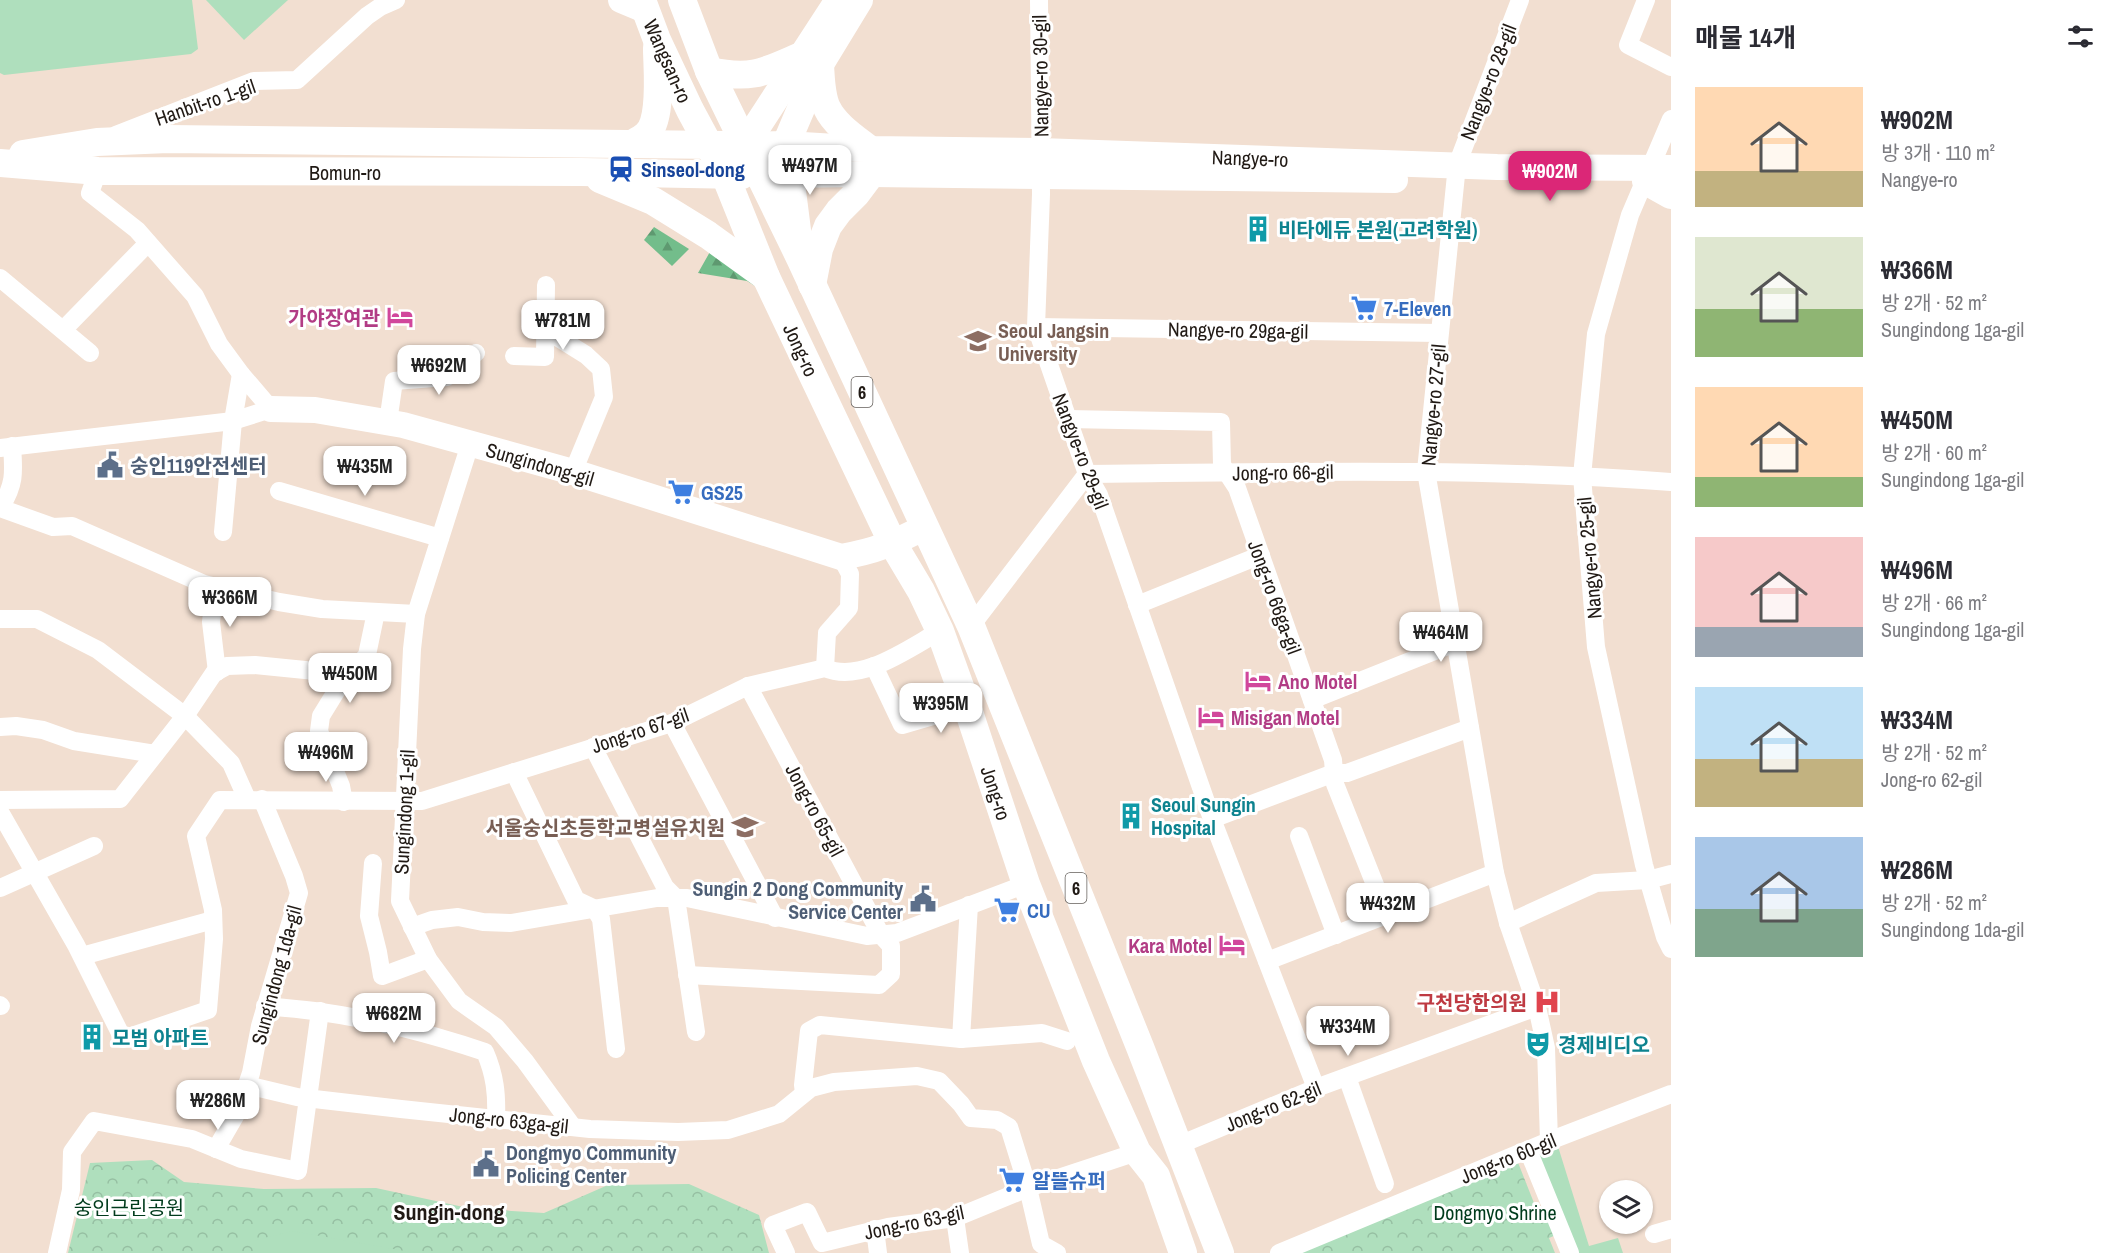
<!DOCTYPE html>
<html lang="ko">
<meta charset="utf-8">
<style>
:root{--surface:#fff;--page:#f2f2f3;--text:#2b2b33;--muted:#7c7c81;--accent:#db2777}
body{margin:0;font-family:"Archivo Narrow","Noto Sans KR",sans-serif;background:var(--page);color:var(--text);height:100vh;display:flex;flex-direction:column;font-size:22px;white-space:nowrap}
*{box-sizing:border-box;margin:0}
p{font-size:20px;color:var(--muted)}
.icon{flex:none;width:33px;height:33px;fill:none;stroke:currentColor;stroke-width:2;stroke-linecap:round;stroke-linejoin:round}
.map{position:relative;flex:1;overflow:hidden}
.details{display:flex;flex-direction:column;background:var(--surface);width:450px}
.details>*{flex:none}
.controls{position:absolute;left:1599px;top:1180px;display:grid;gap:12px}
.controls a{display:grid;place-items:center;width:54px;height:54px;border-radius:50%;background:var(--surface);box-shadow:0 2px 4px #0004;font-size:30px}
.price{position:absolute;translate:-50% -51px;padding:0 14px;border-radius:12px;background:#fff;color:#222;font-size:20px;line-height:39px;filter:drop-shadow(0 2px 3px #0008)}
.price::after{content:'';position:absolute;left:50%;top:36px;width:18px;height:14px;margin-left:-9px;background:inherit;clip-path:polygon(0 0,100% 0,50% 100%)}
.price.on{background:var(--accent);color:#fff}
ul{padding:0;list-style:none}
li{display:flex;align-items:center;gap:18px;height:150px;padding:0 24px}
li span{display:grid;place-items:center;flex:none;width:168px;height:120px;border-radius:0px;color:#555}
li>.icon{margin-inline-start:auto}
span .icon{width:72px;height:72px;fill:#fffc;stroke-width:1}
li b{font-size:26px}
h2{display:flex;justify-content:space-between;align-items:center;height:72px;padding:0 24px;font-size:26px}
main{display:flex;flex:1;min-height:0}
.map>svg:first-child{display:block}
.forest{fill:url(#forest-firs)}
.park{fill:url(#park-crowns)}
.garden{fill:#afdfbd}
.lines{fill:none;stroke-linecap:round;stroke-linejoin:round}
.street{stroke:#fff;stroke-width:18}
.secondary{stroke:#fff;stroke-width:26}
.primary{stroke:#fff;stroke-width:28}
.labels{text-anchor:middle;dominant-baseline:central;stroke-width:6;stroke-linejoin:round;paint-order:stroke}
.shield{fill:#fff;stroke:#645f5b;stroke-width:1.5}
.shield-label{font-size:18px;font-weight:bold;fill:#211a15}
.street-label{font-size:20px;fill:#211a15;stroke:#fff}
.transit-label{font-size:20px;font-weight:bold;fill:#164399;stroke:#fff;text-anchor:start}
.culture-label{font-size:20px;font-weight:bold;fill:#0d838f;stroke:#fff;text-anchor:start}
.shop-label{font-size:20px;font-weight:bold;fill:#366cbe;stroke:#fff;text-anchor:start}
.hotel-label{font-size:20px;font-weight:bold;fill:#b23c85;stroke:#fff;text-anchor:end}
.education-label{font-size:20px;font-weight:bold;fill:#785e54;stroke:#fff;text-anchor:start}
.service-label{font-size:20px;font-weight:bold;fill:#4e5e75;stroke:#fff;text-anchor:start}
.health-label{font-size:20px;font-weight:bold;fill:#be3a42;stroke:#fff;text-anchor:end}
.park-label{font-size:20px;fill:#003b1c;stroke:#fff}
.quarter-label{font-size:22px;font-weight:bold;fill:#211a15;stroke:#fff}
</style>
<main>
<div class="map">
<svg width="1671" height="1253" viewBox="0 0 1671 1253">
<defs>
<pattern id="forest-firs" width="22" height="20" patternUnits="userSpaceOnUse" patternTransform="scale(1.5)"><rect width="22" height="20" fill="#73bd8b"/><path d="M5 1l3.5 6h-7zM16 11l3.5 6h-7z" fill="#5e9970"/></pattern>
<pattern id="park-crowns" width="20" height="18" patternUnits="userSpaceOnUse" patternTransform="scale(1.5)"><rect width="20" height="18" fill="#afdfbd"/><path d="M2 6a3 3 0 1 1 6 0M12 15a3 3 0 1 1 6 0" fill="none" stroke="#96bfa2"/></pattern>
</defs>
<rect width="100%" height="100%" fill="#f2dfd1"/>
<g class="forest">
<polygon points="654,227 689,249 672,266 644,240"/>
<polygon points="711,250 756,285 755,286 747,281 698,273"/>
</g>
<g class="park">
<polygon points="152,1160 184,1182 264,1189 376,1188 468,1208 544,1213 608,1185 689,1184 759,1215 769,1253 68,1253 90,1163"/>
<polygon points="1517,1160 1536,1208 1544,1205 1556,1235 1549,1238 1555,1253 1293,1253"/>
</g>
<g class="garden">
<polygon points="0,0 192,0 198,49 191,54 4,75 0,73"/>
<polygon points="206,0 288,0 244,40"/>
<polygon points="1556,1140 1589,1246 1618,1238 1623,1253 1574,1253 1533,1152"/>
<polygon points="292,1231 416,1253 260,1253 249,1242"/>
</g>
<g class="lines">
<g class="street">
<polyline points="1039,0 1041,194 1036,327 1087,474 1099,495 1212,819 1316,1088"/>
<polyline points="1520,0 1457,165 1426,471 1495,873 1508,923 1537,1007 1546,1048 1549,1141"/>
<polyline points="1646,0 1628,45 1671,67"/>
<polyline points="1671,119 1630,215 1596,334 1582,476 1596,647 1644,865 1665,937 1671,949"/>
<polyline points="116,135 254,81 297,80 367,16 380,7 396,0"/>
<polyline points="0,278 90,353"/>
<polyline points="1036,327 1439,333"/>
<polyline points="63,330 148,243"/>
<polyline points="546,330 586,355 601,369 604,397 573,472"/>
<polyline points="514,356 545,357 546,285"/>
<polyline points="1068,419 1221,422 1222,465 1237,488 1333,760 1335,784 1387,915"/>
<polyline points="388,422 394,381 447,377 450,368 476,353"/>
<polyline points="470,444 416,614 412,649 400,901 428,959 459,1001 496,1027 525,1061 573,1127"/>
<polyline points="0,448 233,421 271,409 241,374 219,344 195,296 137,230 90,193 98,171"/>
<polyline points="279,491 440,538"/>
<polyline points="0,508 53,527 72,526 204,584 279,602 322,609 416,614"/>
<path d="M0,508C15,485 14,473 12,446"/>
<polyline points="223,532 233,421 241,374"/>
<polyline points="215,586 211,622 217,672"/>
<polyline points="1137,605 1261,555"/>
<polyline points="0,619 37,619 98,650 185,716 231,763 247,799"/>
<path d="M971,626L1087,474C1282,472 1477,467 1671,482"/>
<polyline points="874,666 902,725 967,706"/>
<polyline points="825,668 827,633 849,608 850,574 841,557"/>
<polyline points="1312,700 1455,643"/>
<polyline points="672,723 775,918"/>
<polyline points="0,727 16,726 43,730 74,741 155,754"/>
<polyline points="593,747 665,887 676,898 696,1032"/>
<polyline points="514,772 576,900 595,909 601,919 616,1049"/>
<polyline points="0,800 120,799 185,716 214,673 227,666 255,665 315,671 346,668 361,663"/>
<polyline points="344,802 341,786 319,731 321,716 337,690 367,655 376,612"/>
<path d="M0,812L76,945L123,1039L208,1010L214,939L213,910L196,836L220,800L422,801L672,723L748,686L825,668C861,684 909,648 940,631"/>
<polyline points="1212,819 1334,773 1347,773 1470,728"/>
<polyline points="1299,836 1336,935"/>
<polyline points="373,863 369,916 378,952 382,976 428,959"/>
<polyline points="0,888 94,846"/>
<polyline points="1508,923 1596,883 1648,880 1671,874"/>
<polyline points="412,927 432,920 458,917 483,922 511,923 657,898 687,898 867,936 897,933 1026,884"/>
<polyline points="82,956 213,920"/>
<polyline points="1267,961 1495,873"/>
<polyline points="687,975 879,985 891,974 891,946 881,935 748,686"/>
<polyline points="0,1005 1,1006"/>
<path d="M265,1006C284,1008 303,1009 321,1012C377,1020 432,1034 485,1052C495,1075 497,1094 496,1119"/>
<polyline points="961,1039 969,905"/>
<polyline points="1347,1077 1385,1184"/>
<polyline points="247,1085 297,1097 401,1109 590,1129 678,1132 728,1130 779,1114 811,1088 834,1082 917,1076 939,1081 961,1104 971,1118 997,1120 1009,1127 1028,1188 1041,1244 1057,1253"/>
<polyline points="804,1093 803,1085 809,1031 820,1025 961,1039 1042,1033 1067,1041"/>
<polyline points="1180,1147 1191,1140 1316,1088 1537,1007"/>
<polyline points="216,1149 238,1111 251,1073 260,1026 299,893 294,876 262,799"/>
<polyline points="1528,1150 1570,1253"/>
<polyline points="955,1218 960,1253"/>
<polyline points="875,1229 878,1253"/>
<polyline points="1654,1234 1671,1229"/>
<polyline points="57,1253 71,1190 72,1152 94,1121 192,1139 241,1159 298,1171 320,1011"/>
<polyline points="786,1253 773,1225 807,1212 822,1243 888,1227 955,1218 1028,1188 1137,1152"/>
<polyline points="1279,1253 1549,1141 1671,1094"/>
</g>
<g class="secondary">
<polyline points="621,0 645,10"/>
<polyline points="744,145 786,144 869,149 1040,151 1497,167 1671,168"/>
<polyline points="771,175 871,174 1395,180"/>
<path d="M271,409L315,410L403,425L573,472L841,557C876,551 894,543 925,527"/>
</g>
<g class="primary">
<polyline points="642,0 657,40 690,110 725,175 766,277 893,544 921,591 940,631 967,706 1026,884 1096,1061 1137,1152 1156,1176 1183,1253"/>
<polyline points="682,0 709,71 800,258 971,626 1140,1047 1220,1253"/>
<path d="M820,65C821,79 821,96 827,108C835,125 855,138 869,149"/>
<path d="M709,71C753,80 764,72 803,55"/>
<polyline points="786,144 798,238"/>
<path d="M630,145C635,142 642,139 646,135C663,120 657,70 657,48"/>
<polyline points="23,154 97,142 168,139 725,145"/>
<polyline points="737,157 839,0"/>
<polyline points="0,163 98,171 581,172 742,175"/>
<polyline points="760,175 786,144 820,64 859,0"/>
<polyline points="600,179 653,201 708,235 766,277"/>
<polyline points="1646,181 1671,195"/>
<polyline points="812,285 819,249 828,226 839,211 856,194 871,174"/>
</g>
</g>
<defs>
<g id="station-bare" transform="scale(2.07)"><path d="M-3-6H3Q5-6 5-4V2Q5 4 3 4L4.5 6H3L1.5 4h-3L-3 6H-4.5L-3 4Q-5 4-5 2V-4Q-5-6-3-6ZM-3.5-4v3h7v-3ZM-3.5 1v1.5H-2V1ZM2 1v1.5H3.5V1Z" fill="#1a4fb4" stroke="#fff" stroke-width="2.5" paint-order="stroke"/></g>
<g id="building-bare" transform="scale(2.07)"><path d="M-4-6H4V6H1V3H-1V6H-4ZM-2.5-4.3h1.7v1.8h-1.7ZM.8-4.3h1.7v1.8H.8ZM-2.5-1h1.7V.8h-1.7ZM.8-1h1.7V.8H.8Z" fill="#0f9aa8" stroke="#fff" stroke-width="2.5" paint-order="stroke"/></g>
<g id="supermarket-bare" transform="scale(2.07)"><path d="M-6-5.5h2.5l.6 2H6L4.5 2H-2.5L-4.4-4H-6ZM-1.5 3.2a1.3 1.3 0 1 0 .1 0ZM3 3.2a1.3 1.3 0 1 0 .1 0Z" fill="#3f7fe0" stroke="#fff" stroke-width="2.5" paint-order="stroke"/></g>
<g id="hotel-bare" transform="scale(2.07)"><path d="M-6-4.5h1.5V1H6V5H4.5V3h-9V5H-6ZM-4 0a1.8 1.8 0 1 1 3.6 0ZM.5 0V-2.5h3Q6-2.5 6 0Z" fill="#d1479c" stroke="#fff" stroke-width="2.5" paint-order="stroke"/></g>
<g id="university-bare" transform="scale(2.07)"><path d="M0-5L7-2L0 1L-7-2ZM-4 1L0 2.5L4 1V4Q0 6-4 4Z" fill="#8d6e63" stroke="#fff" stroke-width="2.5" paint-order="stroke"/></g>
<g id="civic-bare" transform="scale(2.07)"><path d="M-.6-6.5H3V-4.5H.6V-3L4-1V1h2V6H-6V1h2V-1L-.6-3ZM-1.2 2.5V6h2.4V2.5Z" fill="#5c6f8a" stroke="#fff" stroke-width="2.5" paint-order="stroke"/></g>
<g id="school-bare" transform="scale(2.07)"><path d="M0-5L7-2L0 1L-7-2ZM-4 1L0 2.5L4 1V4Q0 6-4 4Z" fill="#8d6e63" stroke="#fff" stroke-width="2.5" paint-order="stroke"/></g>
<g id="hospital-bare" transform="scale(2.07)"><path d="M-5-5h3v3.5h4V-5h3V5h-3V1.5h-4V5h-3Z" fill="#e0444e" stroke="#fff" stroke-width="2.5" paint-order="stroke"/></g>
<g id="theatre-bare" transform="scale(2.07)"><path d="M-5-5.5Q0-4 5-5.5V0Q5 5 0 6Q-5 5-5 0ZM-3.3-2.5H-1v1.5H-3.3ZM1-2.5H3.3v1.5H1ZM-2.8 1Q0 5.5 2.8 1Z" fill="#0f9aa8" stroke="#fff" stroke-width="2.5" paint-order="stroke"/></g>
</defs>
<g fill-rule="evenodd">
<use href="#station-bare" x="621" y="169"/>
<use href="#building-bare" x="1258" y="229"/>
<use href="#supermarket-bare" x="1364" y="308"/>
<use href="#hotel-bare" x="400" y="317"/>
<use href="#university-bare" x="978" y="341"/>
<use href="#civic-bare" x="110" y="465"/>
<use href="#supermarket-bare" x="681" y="492"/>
<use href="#hotel-bare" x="1258" y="681"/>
<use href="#hotel-bare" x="1211" y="717"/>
<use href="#building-bare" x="1131" y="816"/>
<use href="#school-bare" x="745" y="827"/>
<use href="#civic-bare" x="923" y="899"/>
<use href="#supermarket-bare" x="1007" y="910"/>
<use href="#hotel-bare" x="1232" y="945"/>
<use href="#hospital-bare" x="1547" y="1002"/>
<use href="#building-bare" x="92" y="1037"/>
<use href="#theatre-bare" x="1538" y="1044"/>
<use href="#civic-bare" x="486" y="1164"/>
<use href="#supermarket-bare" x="1012" y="1180"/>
</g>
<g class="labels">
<g class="shield">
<rect x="851.5" y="377" width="21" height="30" rx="4.5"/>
<rect x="1065.5" y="873" width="21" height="30" rx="4.5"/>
</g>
<g class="shield-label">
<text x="862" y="392">6</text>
<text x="1076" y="888">6</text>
</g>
<g class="street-label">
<text transform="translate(668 61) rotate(66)">Wangsan-ro</text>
<text transform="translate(1040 76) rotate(-91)">Nangye-ro 30-gil</text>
<text transform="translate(1488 82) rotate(-69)">Nangye-ro 28-gil</text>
<text transform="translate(205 102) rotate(-19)">Hanbit-ro 1-gil</text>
<text transform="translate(1250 158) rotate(2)">Nangye-ro</text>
<text x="345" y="172">Bomun-ro</text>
<text transform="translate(1238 330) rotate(1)">Nangye-ro 29ga-gil</text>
<text transform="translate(801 350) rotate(65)">Jong-ro</text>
<text transform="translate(1433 405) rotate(-85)">Nangye-ro 27-gil</text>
<text transform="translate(1081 451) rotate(69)">Nangye-ro 29-gil</text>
<text transform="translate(540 464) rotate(16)">Sungindong-gil</text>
<text transform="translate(1283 472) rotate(-1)">Jong-ro 66-gil</text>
<text transform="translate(1589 558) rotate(-95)">Nangye-ro 25-gil</text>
<text transform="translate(1275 597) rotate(70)">Jong-ro 66ga-gil</text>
<text transform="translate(640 730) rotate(-19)">Jong-ro 67-gil</text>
<text transform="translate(996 793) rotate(72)">Jong-ro</text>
<text transform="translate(815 810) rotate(62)">Jong-ro 65-gil</text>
<text transform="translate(404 812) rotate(-87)">Sungindong 1-gil</text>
<text transform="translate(276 975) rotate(-75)">Sungindong 1da-gil</text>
<text transform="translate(1273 1106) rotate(-22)">Jong-ro 62-gil</text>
<text transform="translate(509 1120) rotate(6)">Jong-ro 63ga-gil</text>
<text transform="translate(1508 1158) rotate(-22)">Jong-ro 60-gil</text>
<text transform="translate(914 1222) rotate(-12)">Jong-ro 63-gil</text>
</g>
<g class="transit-label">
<text x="641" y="169">Sinseol-dong</text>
</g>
<g class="culture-label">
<text x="1278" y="229">비타에듀 본원(고려학원)</text>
<text x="1151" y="804">Seoul Sungin<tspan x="1151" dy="23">Hospital</tspan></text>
<text x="112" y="1037">모범 아파트</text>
<text x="1558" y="1044">경제비디오</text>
</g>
<g class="shop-label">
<text x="1384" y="308">7-Eleven</text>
<text x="701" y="492">GS25</text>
<text x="1027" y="910">CU</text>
<text x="1032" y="1180">알뜰슈퍼</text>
</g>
<g class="hotel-label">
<text x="380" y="317">가야장여관</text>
<text x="1278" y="681" text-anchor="start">Ano Motel</text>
<text x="1231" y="717" text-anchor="start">Misigan Motel</text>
<text x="1212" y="945">Kara Motel</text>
</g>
<g class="education-label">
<text x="998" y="330">Seoul Jangsin<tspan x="998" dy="23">University</tspan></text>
<text x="725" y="827" text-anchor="end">서울숭신초등학교병설유치원</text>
</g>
<g class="service-label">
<text x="130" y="465">숭인119안전센터</text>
<text x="903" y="888" text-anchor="end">Sungin 2 Dong Community<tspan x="903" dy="23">Service Center</tspan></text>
<text x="506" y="1152">Dongmyo Community<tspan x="506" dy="23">Policing Center</tspan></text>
</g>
<g class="health-label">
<text x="1527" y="1002">구천당한의원</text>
</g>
<g class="park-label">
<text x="129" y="1207">숭인근린공원</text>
<text x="1495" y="1212">Dongmyo Shrine</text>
</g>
<g class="quarter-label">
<text x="449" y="1212">Sungin-dong</text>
</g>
</g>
</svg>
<div class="controls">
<a><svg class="icon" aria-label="layers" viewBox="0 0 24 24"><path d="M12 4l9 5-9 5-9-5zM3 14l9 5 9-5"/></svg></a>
</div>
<b class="price" style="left:810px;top:196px">₩497M</b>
<b class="price on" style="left:1550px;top:202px">₩902M</b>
<b class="price" style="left:563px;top:351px">₩781M</b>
<b class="price" style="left:439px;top:396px">₩692M</b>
<b class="price" style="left:365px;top:497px">₩435M</b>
<b class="price" style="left:230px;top:628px">₩366M</b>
<b class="price" style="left:1441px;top:663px">₩464M</b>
<b class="price" style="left:350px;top:704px">₩450M</b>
<b class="price" style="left:941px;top:734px">₩395M</b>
<b class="price" style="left:326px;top:783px">₩496M</b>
<b class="price" style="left:1388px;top:934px">₩432M</b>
<b class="price" style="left:394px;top:1044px">₩682M</b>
<b class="price" style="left:1348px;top:1057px">₩334M</b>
<b class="price" style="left:218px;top:1131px">₩286M</b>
</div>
<section class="details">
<h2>매물 14개<svg class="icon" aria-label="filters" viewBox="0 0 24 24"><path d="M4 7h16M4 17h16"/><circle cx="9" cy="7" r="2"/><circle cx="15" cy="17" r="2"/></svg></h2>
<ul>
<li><span style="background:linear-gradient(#ffd9b3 70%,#c2b280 0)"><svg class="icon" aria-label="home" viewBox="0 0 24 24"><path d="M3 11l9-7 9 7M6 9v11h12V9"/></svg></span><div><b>₩902M</b><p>방 3개 · 110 m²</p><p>Nangye-ro</p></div></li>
<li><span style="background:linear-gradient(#dfe7d0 60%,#8fb573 0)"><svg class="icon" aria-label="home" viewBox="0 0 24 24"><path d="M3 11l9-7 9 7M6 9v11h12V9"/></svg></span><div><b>₩366M</b><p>방 2개 · 52 m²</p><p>Sungindong 1ga-gil</p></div></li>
<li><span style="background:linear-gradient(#ffd9b3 75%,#8fb573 0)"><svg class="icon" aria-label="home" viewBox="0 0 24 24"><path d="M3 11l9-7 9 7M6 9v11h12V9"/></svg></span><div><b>₩450M</b><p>방 2개 · 60 m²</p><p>Sungindong 1ga-gil</p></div></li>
<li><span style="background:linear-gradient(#f6c9c9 75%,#9aa5b1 0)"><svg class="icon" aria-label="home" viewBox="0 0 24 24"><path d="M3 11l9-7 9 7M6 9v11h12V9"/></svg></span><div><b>₩496M</b><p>방 2개 · 66 m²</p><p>Sungindong 1ga-gil</p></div></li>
<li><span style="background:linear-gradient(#bfe0f5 60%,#c2b280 0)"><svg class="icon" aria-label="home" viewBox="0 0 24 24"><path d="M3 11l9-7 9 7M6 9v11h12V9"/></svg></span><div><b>₩334M</b><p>방 2개 · 52 m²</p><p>Jong-ro 62-gil</p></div></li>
<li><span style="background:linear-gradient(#a9c7e8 60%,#7fa58c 0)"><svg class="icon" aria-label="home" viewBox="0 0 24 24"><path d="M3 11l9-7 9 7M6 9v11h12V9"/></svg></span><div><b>₩286M</b><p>방 2개 · 52 m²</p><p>Sungindong 1da-gil</p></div></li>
</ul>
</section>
</main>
